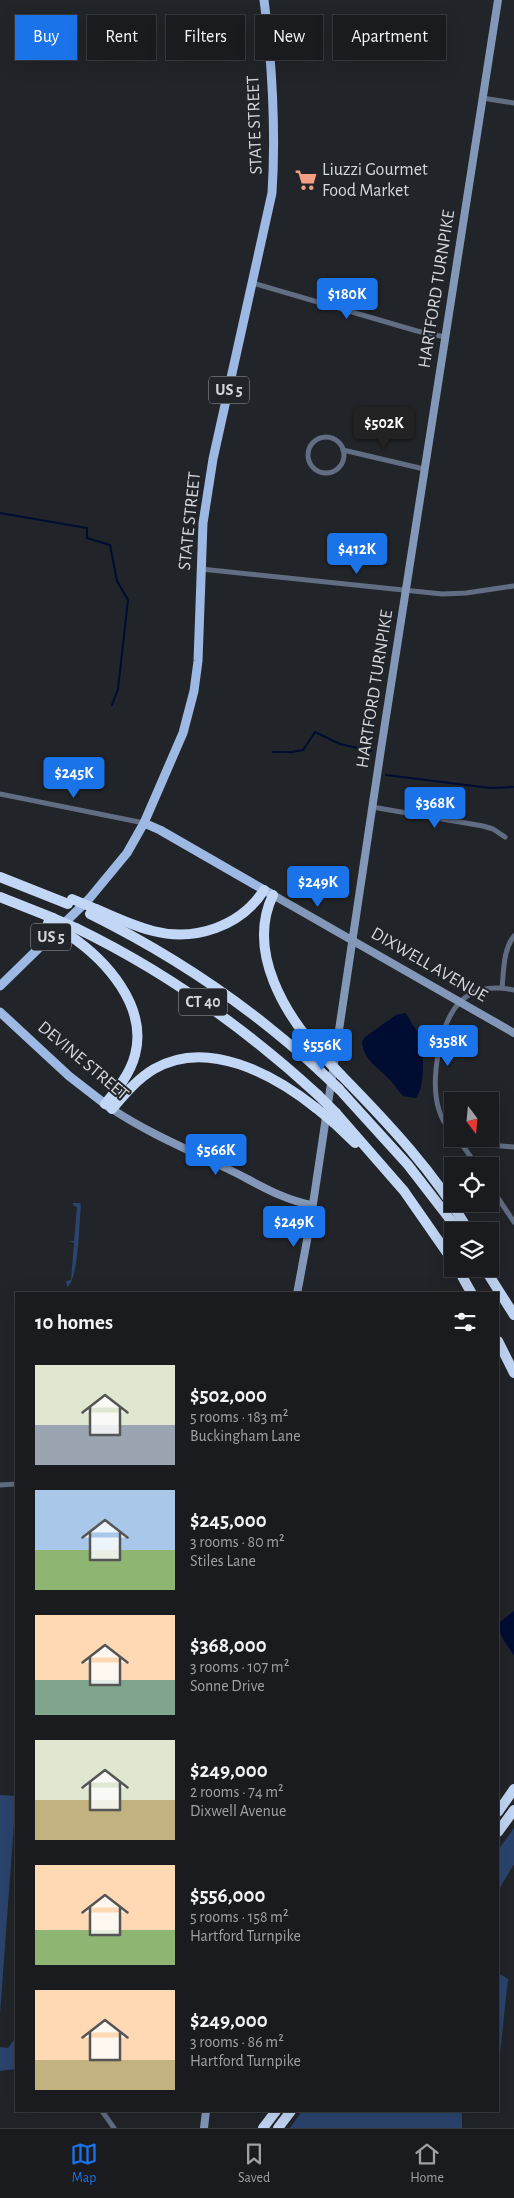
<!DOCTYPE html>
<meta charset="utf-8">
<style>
:root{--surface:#191b1e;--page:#26282b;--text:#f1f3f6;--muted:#9fa1a4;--line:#37393c;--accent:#1a73e8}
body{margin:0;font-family:"Alegreya Sans",sans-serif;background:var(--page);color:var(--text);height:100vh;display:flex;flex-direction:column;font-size:19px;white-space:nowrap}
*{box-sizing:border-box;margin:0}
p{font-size:16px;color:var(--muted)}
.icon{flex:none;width:28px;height:28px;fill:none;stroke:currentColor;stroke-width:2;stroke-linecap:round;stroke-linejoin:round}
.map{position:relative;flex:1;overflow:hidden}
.side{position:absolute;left:15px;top:1292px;width:484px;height:820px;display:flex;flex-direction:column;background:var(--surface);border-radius:0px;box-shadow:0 5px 20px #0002,0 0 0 1px var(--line)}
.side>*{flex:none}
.banner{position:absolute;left:15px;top:15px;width:485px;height:45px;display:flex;gap:10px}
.needle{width:32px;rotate:164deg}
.buttons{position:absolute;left:444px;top:1092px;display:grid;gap:10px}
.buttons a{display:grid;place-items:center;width:55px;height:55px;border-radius:0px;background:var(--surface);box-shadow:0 5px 20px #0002,0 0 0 1px var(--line);font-size:25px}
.price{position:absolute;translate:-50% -42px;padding:0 11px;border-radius:5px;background:var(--accent);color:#fff;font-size:16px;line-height:32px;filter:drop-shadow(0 1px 2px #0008)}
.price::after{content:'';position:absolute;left:50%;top:30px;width:15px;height:11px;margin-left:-8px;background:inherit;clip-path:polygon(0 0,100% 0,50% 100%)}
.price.active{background:#222;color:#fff}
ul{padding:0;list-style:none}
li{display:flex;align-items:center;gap:15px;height:125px;padding:0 20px}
li span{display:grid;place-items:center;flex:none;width:140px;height:100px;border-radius:0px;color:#555}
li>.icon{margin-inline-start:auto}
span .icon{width:60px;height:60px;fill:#fffc;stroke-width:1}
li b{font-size:21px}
h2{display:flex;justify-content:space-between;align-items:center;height:60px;padding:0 20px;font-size:21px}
.pill{padding:0 18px;border-radius:0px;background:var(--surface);box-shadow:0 5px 20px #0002,0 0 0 1px var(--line);font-size:18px;line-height:45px}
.pill.active{background:var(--accent);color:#fff}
.tabs{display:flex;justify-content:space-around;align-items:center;height:70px;border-top:1px solid var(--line);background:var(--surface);font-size:14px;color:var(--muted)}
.tabs a{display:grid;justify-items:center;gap:2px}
.tabs .active{color:var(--accent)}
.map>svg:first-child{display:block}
.green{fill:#2b446d}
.water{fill:#000c32}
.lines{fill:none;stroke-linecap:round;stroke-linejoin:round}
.stream{stroke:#000c32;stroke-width:2}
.street{stroke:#616d82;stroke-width:5}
.secondary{stroke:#8398b9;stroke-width:8}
.primary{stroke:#9db8e3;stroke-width:9}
.highway{stroke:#c2d6f5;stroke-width:10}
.highway-bridge{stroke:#c2d6f5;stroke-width:10}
.labels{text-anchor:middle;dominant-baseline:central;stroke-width:4;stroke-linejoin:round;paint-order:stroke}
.shield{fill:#212428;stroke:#9ea1a5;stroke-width:1}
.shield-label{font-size:16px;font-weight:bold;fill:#d4d6da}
.street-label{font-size:18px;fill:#d4d6da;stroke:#212428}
.poi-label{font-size:18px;fill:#d4d6da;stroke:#212428;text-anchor:start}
</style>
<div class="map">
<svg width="514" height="2128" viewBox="0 0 514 2128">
<rect width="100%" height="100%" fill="#212428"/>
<g class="green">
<path d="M73,1203H80L81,1206C79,1222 79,1280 67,1287L66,1281L71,1280L74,1243L69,1241H74L77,1207L73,1205Z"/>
<polygon points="0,1795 16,1796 0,2014"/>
<polygon points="514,1828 514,1864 498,1891 498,1850"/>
<polygon points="498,1973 508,1979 498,2072"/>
<polygon points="16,2037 16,2069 0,2071 0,2047 8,2048"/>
<polygon points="302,2111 462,2111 462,2128 290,2128"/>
</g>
<g class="water">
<path d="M405,1013C411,1019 413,1029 421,1034C423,1051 426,1085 416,1098L403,1096C398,1091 395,1085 390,1080C378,1067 364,1061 362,1042L365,1037L396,1015Z"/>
<path d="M514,1611V1655C507,1645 497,1634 500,1622Z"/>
</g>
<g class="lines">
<g class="stream">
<polyline points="0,513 87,528 87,538 110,545 117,581 128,600 118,689 112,705"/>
<polyline points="273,752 292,752 303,750 315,732 340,744 371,751"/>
<polyline points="386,775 490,788 514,787"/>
</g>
<g class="street">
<polyline points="482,98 514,103"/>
<polyline points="253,283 417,331 445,337"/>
<circle cx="326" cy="455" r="18"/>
<polyline points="343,450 424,469"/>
<polyline points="201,569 442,594 466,593 514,586"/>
<polyline points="0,794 144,823"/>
<polyline points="372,807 483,826 493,829 505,837"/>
<path d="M502,988C504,970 503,950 514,936"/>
<path d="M452,1133C447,1127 441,1118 439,1110C430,1082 439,1023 460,1002C475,987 495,986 514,990"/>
<polyline points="457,1139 463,1146"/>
<polyline points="477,1166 463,1146 479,1144 514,1147"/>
<polyline points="490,1186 514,1222"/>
<polyline points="0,1485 16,1484"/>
<polyline points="102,2111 114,2128"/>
</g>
<g class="secondary">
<polyline points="273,895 514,1033"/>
<path d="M112,1109C148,1133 189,1150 228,1169C255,1182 282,1200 312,1205"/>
<polyline points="297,1294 310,1224 381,749 498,0"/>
<polyline points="204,2128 206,2111"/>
</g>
<g class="primary">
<polyline points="144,823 160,830 273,895"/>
<path d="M0,986L89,899L127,853L144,823L183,733L194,691L198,661L203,523L213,459L272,193C276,132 272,60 264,0"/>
<polyline points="0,1012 69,1076 109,1107"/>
</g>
<g class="highway">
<polyline points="0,877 68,904"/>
<path d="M273,895C246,951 285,1016 324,1057"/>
<polyline points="0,897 53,918"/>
<path d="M96,909C114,917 133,926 153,931C195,942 241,926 264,890"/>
<path d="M90,914C175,956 252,1008 321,1072"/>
<path d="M76,928C165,971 245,1028 318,1095"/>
<path d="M69,935C106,960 148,1006 135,1055C130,1074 117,1090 105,1104"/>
<path d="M341,1075C389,1124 434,1172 469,1231"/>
<polyline points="339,1089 408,1165 459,1231"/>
<path d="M112,1109C124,1095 137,1079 154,1069C207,1038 273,1074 316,1108"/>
<polyline points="336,1113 404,1191 452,1260"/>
<polyline points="334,1123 355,1143"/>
<polyline points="458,1269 472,1294"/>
<polyline points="485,1269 514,1315"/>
<polyline points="498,1341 514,1373"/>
<polyline points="498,1812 514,1789"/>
<polyline points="498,1832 514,1810"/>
<polyline points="263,2128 276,2111"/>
<polyline points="278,2128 291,2111"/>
</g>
<g class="highway-bridge">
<polyline points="72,899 96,909"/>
<polyline points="53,918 76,928"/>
<polyline points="48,923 69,935"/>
<polyline points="324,1057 341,1075"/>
<polyline points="321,1072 339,1089"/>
<polyline points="318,1095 336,1113"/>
<polyline points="316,1108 334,1123"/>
</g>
</g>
<defs>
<g id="supermarket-bare" transform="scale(1.725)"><path d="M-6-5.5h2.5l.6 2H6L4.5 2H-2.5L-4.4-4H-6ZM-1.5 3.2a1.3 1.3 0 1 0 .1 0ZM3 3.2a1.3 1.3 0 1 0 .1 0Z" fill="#f39f84" stroke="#212428" stroke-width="2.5" paint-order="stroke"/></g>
</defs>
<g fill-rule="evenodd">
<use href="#supermarket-bare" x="306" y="180"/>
</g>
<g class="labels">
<g class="shield">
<rect x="209" y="376.5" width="40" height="27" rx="4"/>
<rect x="31" y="923.5" width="40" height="27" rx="4"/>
<rect x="179" y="988.5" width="48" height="27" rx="4"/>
</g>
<g class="shield-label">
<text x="229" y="390">US 5</text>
<text x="51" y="937">US 5</text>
<text x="203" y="1002">CT 40</text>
</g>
<g class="street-label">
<text transform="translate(255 125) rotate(-92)">STATE STREET</text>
<text transform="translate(437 289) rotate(-81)">HARTFORD TURNPIKE</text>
<text transform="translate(190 521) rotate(-84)">STATE STREET</text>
<text transform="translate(375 689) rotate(-81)">HARTFORD TURNPIKE</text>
<text transform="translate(429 965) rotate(30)">DIXWELL AVENUE</text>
<text transform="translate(83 1061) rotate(40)">DEVINE STREET</text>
</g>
<g class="poi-label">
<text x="322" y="170">Liuzzi Gourmet<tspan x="322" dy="21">Food Market</tspan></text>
</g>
</g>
</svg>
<div class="buttons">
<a><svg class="needle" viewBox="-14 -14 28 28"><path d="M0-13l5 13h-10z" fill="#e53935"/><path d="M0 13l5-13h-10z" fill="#9fa1a4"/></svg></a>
<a><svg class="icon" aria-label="locate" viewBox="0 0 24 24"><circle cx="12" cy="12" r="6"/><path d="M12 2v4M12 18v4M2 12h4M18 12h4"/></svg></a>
<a><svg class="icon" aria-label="layers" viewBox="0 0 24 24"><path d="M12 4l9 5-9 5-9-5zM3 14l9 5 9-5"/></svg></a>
</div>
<b class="price" style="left:347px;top:320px">$180K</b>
<b class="price active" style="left:384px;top:449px">$502K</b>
<b class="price" style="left:357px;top:575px">$412K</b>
<b class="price" style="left:74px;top:799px">$245K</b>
<b class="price" style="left:435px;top:829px">$368K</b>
<b class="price" style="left:318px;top:908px">$249K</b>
<b class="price" style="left:448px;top:1067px">$358K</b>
<b class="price" style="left:322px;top:1071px">$556K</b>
<b class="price" style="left:216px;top:1176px">$566K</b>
<b class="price" style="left:294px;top:1248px">$249K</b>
<div class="banner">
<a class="pill active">Buy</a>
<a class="pill">Rent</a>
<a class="pill">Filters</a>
<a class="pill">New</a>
<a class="pill">Apartment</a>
</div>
<section class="side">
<h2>10 homes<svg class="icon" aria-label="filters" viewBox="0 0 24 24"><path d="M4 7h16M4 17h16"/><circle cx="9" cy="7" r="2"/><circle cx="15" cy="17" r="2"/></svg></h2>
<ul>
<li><span style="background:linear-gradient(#dfe7d0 60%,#9aa5b1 0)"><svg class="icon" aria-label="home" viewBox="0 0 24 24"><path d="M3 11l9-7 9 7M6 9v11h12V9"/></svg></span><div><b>$502,000</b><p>5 rooms · 183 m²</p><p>Buckingham Lane</p></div></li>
<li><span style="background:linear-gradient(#a9c7e8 60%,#8fb573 0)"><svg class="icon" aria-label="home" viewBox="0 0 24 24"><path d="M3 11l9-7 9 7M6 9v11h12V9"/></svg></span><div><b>$245,000</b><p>3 rooms · 80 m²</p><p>Stiles Lane</p></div></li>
<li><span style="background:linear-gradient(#ffd9b3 65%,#7fa58c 0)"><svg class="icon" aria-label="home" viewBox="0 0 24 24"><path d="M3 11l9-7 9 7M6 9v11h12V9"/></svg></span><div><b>$368,000</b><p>3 rooms · 107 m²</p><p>Sonne Drive</p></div></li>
<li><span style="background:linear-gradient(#dfe7d0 60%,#c2b280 0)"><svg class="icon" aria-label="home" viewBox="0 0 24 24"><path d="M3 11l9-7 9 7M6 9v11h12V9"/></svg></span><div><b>$249,000</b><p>2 rooms · 74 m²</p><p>Dixwell Avenue</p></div></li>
<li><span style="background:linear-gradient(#ffd9b3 65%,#8fb573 0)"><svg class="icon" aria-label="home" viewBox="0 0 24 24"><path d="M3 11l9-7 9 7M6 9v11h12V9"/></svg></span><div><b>$556,000</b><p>5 rooms · 158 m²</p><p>Hartford Turnpike</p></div></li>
<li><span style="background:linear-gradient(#ffd9b3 70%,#c2b280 0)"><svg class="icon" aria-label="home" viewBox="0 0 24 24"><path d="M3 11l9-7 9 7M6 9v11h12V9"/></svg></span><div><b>$249,000</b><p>3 rooms · 86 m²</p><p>Hartford Turnpike</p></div></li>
</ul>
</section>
</div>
<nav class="tabs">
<a class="active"><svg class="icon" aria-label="map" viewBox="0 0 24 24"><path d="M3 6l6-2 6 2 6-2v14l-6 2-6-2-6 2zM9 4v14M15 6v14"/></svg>Map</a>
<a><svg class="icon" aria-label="saved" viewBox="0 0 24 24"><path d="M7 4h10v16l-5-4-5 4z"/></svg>Saved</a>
<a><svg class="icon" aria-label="home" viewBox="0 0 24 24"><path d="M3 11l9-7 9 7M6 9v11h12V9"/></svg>Home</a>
</nav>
